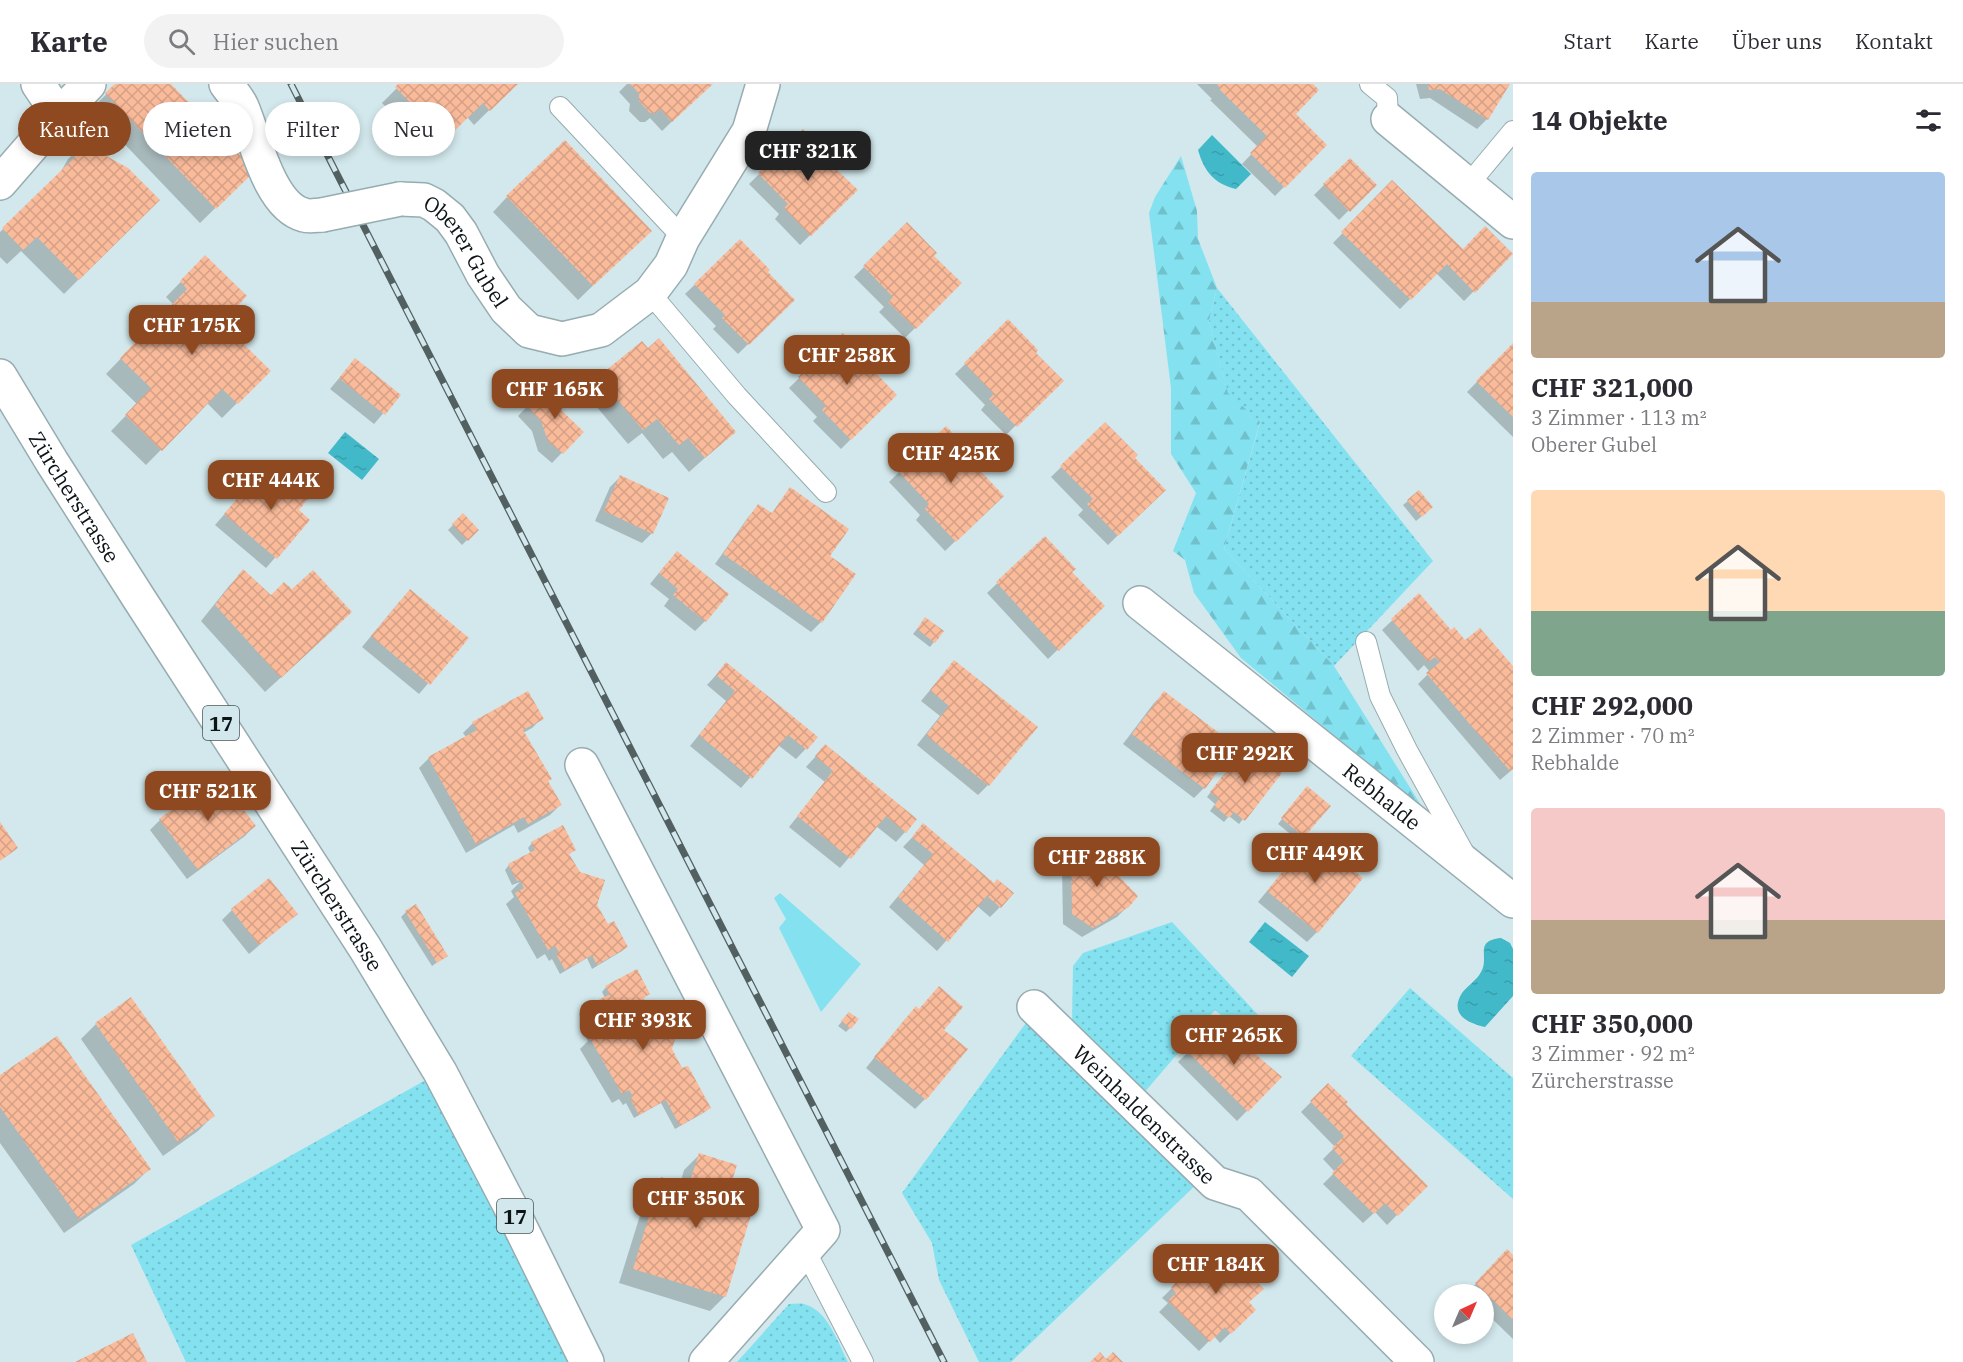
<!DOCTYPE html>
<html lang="de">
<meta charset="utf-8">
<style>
:root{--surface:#fff;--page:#f2f2f3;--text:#2b2b33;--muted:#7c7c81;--line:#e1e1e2;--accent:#8e4920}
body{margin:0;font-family:"IBM Plex Serif",serif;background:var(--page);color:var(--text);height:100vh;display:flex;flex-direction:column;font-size:22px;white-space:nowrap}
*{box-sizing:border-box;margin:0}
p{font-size:20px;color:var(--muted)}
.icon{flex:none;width:33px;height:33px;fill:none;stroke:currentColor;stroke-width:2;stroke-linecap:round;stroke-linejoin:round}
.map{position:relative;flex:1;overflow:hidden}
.sheet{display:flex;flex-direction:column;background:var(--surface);width:450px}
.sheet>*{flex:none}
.hud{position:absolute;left:18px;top:18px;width:570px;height:54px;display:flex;gap:12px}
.needle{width:39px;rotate:44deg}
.buttons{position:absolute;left:1434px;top:1200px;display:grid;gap:12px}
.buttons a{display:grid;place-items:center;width:60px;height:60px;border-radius:50%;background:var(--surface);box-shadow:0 3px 9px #0003;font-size:30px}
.price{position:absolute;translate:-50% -51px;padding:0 14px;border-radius:12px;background:var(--accent);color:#fff;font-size:20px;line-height:39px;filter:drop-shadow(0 2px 3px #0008)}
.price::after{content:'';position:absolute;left:50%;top:36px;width:18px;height:14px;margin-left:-9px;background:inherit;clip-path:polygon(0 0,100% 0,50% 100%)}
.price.active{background:#222;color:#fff}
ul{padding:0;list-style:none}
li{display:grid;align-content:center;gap:12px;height:318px;padding:0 18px}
li span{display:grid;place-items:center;height:186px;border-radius:6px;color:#555}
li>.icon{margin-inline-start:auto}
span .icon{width:108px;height:108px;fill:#fffc;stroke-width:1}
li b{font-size:26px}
h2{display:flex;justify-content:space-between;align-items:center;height:72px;padding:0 18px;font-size:26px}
.chip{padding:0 21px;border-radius:27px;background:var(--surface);box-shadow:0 3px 9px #0003;font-size:21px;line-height:54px}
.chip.active{background:var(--accent);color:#fff}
header{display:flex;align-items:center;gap:36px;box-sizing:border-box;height:84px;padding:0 30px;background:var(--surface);border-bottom:2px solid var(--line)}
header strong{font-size:28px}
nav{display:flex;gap:33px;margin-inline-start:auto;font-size:21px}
.search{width:420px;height:54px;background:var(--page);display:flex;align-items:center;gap:15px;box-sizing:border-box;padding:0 21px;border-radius:33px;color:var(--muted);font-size:22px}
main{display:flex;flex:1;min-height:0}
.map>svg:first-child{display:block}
.grass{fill:url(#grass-dots)}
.forest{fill:url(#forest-firs)}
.green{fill:#84e2f0}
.water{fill:url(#water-ripples)}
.shadow{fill:#0003}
.building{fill:url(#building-cross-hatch)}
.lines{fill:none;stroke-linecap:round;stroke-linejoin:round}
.service-casing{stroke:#97acb0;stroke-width:22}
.minor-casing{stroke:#97acb0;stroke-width:36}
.primary-casing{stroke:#97acb0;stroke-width:36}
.service{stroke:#fff;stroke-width:20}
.minor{stroke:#fff;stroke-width:33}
.primary{stroke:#fff;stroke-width:33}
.rail-casing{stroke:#536062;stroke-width:7}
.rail{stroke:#d2e8ec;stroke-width:4.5;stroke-dasharray:14;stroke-linecap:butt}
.minor-bridge-casing{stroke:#97acb0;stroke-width:36;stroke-linecap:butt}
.minor-bridge{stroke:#fff;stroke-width:33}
.labels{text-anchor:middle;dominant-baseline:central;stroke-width:4.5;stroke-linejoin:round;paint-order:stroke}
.shield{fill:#d2e8ec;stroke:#475456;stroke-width:1.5}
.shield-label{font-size:20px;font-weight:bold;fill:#0c1415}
.street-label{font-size:21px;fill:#0c1415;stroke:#d2e8ec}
</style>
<header>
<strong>Karte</strong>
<div class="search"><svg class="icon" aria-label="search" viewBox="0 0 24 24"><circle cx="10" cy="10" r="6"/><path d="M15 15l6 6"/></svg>Hier suchen</div>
<nav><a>Start</a><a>Karte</a><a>Über uns</a><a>Kontakt</a></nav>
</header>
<main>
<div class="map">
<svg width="1513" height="1278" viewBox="0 0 1513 1278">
<defs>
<pattern id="grass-dots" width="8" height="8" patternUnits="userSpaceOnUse" patternTransform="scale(1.5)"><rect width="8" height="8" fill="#84e2f0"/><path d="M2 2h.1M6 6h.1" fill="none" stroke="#71c1cd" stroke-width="1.8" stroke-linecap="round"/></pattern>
<pattern id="forest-firs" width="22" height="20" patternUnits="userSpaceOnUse" patternTransform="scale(1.5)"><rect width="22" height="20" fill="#84e2f0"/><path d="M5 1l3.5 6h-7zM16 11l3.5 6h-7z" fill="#71c1cd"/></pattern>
<pattern id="water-ripples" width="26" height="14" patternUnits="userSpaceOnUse" patternTransform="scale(1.5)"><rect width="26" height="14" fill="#41b9c9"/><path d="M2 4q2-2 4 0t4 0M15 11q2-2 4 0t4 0" fill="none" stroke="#389eac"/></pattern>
<pattern id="building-cross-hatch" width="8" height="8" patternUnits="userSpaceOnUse" patternTransform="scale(1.5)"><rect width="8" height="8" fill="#fabb9b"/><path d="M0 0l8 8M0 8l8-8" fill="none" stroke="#d5a085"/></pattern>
</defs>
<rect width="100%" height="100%" fill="#d2e8ec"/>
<g class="grass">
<polygon points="1217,204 1433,477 1334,582 1224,465 1260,339 1228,310 1209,237"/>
<polygon points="1172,838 1259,932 1251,956 1215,926 1143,1010 1072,940 1073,882 1083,869"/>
<polygon points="1410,904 1513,994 1513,1115 1351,972"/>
<polygon points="1031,932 1201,1096 1011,1278 979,1278 939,1196 932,1159 902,1109"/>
<polygon points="440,988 587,1278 186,1278 131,1161"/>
<path d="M789,1220C794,1220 800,1219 804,1220C828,1226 838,1259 848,1278H737Z"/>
</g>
<polygon class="forest" points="1181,72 1197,127 1198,155 1217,204 1209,237 1228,309 1260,338 1224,465 1334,582 1424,726 1241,574 1194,509 1185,476 1173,467 1196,409 1171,370 1171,304 1149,129 1155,113"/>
<polygon class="green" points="780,809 861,880 821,928 779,844 786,835 774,814"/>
<g class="water">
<path d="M1212,51L1251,90L1236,105C1214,100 1204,87 1198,66Z"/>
<polygon points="345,348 379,375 362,396 328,369"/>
<polygon points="1265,838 1309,872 1292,893 1249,858"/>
<path d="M1501,854L1510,859L1513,865V912L1485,943C1467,939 1449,930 1462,909C1467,902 1477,896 1481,888C1490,873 1473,857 1501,854Z"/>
</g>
<g class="shadow">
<polygon points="117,0 169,0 253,87 200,139 91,25"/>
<polygon points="401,0 516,0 474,41 467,33 430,69 382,19"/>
<polygon points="627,0 711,0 662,47 650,34 645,38 640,38 629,27 630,20 619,8"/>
<polygon points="1197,0 1311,0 1294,30 1325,61 1275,112 1242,80 1258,63 1210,16 1212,15"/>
<polygon points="1416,0 1509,0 1487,35 1477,45 1430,14 1420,15"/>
<polygon points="803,47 828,79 856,106 800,161 775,135 779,130 749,100"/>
<polygon points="83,61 158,116 64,210 21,167 7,180 0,173 0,148 59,91 68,75"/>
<polygon points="1349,76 1374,101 1339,136 1314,111"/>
<polygon points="1392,98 1463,167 1511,170 1464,217 1436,189 1400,225 1333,159"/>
<polygon points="507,113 635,161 578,216 493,128"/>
<polygon points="907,140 932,172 960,199 905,254 879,228 884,223 854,193"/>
<polygon points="740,157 766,188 793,216 738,270 713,245 716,242 685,210"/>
<polygon points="205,173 220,239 269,287 222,334 207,319 146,381 111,347 137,320 106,290 173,220 166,213"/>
<polygon points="1008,238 1034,269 1061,297 1006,351 981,326 985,321 955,290"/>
<polygon points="843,251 866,281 895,311 841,365 813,337 817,333 789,304"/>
<polygon points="1513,261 1513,353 1467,308"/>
<polygon points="346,286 399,311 374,340 330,305"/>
<polygon points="599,294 734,348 689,388 672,368 663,375 642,349 628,360 585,309"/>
<polygon points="545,304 558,326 582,348 552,379 538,367 532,347 518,332"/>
<polygon points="1105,340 1133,374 1164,406 1108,461 1078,431 1083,426 1051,393"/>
<polygon points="971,379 1002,412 945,467 916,436 920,431 889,398 899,388"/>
<polygon points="620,393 652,449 642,459 595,437 610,403"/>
<polygon points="249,402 297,426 308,436 266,484 215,441"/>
<polygon points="1408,417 1427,428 1416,437 1403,421"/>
<polygon points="759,422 828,472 821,538 811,548 715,480 749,432"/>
<polygon points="463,431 477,446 462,461 448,446"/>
<polygon points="1045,454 1070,489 1103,522 1048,575 987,509"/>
<polygon points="667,479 705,537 695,547 664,522 669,515 650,500"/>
<polygon points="243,488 271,513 292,507 336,543 265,608 201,537 229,502"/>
<polygon points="1419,511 1451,548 1465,559 1480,546 1513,584 1513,685 1500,696 1418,600 1430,588 1424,581 1418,587 1382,546"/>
<polygon points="400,517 467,554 419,610 362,563"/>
<polygon points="921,540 934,558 930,563 913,550"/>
<polygon points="726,580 816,654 796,675 778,661 741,704 690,662 726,617 707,601"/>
<polygon points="945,588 988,701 978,711 917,661 940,632 921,617"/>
<polygon points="1164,609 1234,663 1204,704 1194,714 1123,660 1154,619"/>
<polygon points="542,634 532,644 523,649 560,721 550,731 518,749 514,741 466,769 419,684 429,674 466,653 463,649 473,639"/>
<polygon points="825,662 905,748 896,758 876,742 840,784 789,743 825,698 806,683"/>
<polygon points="1242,667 1280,689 1239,740 1229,732 1224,738 1210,727 1215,720 1207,713"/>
<polygon points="1303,709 1329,722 1299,757 1278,740"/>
<polygon points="160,736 254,742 245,752 187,795 150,746"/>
<polygon points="923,742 1000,823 990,833 977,822 937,867 889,823 924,781 903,763"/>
<polygon points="1311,754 1317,848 1307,858 1258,818"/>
<polygon points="532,759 574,766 568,771 606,840 626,863 622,867 592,885 587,874 560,890 552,875 549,877 545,870 537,875 506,820 514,813 511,807 520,798 512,801 505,786 509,781 531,770 528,764"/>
<polygon points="1085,759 1128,822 1117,833 1082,853 1063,840 1062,782"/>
<polygon points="232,826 296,830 249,870 222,836"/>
<polygon points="406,828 446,872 432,882 401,833"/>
<polygon points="606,903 649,910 642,915 680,984 709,1023 705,1028 675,1045 661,1019 634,1034 626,1019 623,1021 619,1015 612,1019 580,965 588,957 585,951 595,941 587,945 579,930 584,926 605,914 602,908"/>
<polygon points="845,934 850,944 846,948 838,942"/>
<polygon points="906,934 925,1015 915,1025 866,984"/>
<polygon points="1218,939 1280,993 1237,1037 1178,978"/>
<polygon points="96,940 213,1032 198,1047 163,1072 81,955"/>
<polygon points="0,993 149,1085 134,1100 64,1149 0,1059"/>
<polygon points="1328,1001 1344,1020 1426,1102 1387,1141 1375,1128 1363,1139 1323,1100 1335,1088 1323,1075 1335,1063 1301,1028"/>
<polygon points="699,1071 725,1114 725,1212 710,1227 619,1199 647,1109 661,1094 680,1100 684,1086"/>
<polygon points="1212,1167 1247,1219 1244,1236 1220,1259 1214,1252 1199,1267 1159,1228 1168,1219 1162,1214 1185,1191 1191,1197 1193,1195 1189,1190"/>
<polygon points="1507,1168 1513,1173 1513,1255 1484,1227 1484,1210 1466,1210"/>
</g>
<g class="building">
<polygon points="115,0 171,0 255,87 216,125 105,9"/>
<polygon points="398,0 518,0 490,27 483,19 446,55 395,3"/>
<polygon points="630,0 713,0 672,38 660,25 656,29 650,29 639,17 639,9"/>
<polygon points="1217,0 1313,0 1319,6 1296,30 1327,61 1285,104 1250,69 1267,52 1219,5 1220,4"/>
<polygon points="1428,0 1510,0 1488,36 1440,5 1429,6"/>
<polygon points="803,45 833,76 830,79 858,106 811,152 784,124 788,120 758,89"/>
<polygon points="565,56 652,147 593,202 506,112"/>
<polygon points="83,59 128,84 160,116 79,196 37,153 23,166 2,144 73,75"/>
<polygon points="1350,74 1377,101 1350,128 1323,100"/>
<polygon points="1392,96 1463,165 1485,142 1513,170 1475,209 1447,180 1411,216 1341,148"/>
<polygon points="907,138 937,169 934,172 962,199 916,245 888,218 893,213 863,182"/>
<polygon points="740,155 770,186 768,188 795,216 749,261 722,234 725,231 694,200"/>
<polygon points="205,171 247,212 222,239 271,287 238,320 222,305 162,367 125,331 151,304 120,274 187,205 180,197"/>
<polygon points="1008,235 1038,266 1036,269 1064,297 1017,343 989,315 994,310 964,279"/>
<polygon points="843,249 871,277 868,281 897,311 851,356 822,326 826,322 798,293"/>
<polygon points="659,254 736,348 705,374 688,354 679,361 657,335 643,346 598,293 642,257 648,264"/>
<polygon points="1513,259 1513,333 1476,297"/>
<polygon points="355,274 401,311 385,331 339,294"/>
<polygon points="545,302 565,321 561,326 584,348 563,370 548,357 541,337 526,321"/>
<polygon points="1105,338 1138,371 1135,374 1166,406 1118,452 1087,420 1093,415 1060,382"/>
<polygon points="946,342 977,375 973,379 1004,412 956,458 925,425 929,420 898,387"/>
<polygon points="282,384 312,410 299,426 310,436 277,475 224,430 258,390 268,399"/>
<polygon points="620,391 669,414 653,450 604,427"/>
<polygon points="790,403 849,445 830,472 856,490 822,539 723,470 758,420 772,429"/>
<polygon points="1419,406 1433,423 1422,433 1407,416"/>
<polygon points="463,429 479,446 468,457 452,440"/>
<polygon points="1045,452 1076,485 1072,488 1105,522 1059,567 996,498"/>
<polygon points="677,467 729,510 706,538 673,511 678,505 659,489"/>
<polygon points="243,485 271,511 284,498 292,505 313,486 352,528 281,594 215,521"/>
<polygon points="410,505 469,554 430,601 371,552"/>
<polygon points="1419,509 1451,546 1454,543 1465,556 1480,544 1513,582 1513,685 1510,687 1426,589 1440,578 1435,573 1428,578 1391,535"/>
<polygon points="925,533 944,547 935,559 917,545"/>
<polygon points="954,576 1038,643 989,702 926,651 949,622 930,606"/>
<polygon points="726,578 818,653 807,666 788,651 752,695 699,651 735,607 716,591"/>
<polygon points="528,607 544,635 523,646 552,695 548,697 562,721 528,740 524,733 476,760 428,673 477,646 472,638"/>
<polygon points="1164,607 1236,662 1205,705 1132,650"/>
<polygon points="825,660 917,735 906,749 886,732 851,775 797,732 833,687 815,672"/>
<polygon points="1247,661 1282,689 1245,737 1234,728 1229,734 1214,722 1219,715 1210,708"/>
<polygon points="218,691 256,742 198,786 159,735"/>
<polygon points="1307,702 1331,722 1304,753 1281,734"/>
<polygon points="0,738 18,764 0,777"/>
<polygon points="923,739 994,799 997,795 1014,809 1001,824 987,812 948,858 898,813 933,770 912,753"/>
<polygon points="563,741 576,766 569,770 580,788 605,796 597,821 608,840 614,837 628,863 597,881 592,871 565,886 556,870 559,868 555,862 548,866 515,809 524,804 520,796 517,797 508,780 535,766 531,758"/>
<polygon points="1311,752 1363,794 1318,849 1267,807"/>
<polygon points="1085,757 1138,812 1129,823 1093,844 1072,830 1071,770"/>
<polygon points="269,794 298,830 259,861 231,825"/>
<polygon points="416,820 448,872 437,879 405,827"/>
<polygon points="637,885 650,910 643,914 654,933 680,940 672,965 682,984 688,982 711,1024 680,1042 666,1016 639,1031 630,1014 633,1012 629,1006 622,1010 589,953 598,949 594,940 592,941 583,924 610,910 605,902"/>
<polygon points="939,902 963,923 944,946 968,965 926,1016 874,973 916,922 919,925"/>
<polygon points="131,913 215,1032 178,1058 95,939"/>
<polygon points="849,928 859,935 851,945 841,937"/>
<polygon points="1217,937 1282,993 1248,1028 1187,967"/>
<polygon points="57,952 151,1085 79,1135 0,1023 0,991"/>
<polygon points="1328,999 1348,1018 1346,1020 1428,1102 1398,1132 1385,1119 1374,1130 1332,1089 1344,1077 1332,1064 1344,1052 1310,1017"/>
<polygon points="699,1069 737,1081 727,1113 754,1121 726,1213 633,1185 661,1093 689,1101"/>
<polygon points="1212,1165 1218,1172 1225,1166 1264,1205 1249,1218 1256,1226 1231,1250 1225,1243 1210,1258 1168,1217 1176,1209 1171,1203 1185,1189 1191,1196 1202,1184 1197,1179"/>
<polygon points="1507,1165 1513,1171 1513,1236 1475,1199"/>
<polygon points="133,1249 147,1278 75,1278"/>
<polygon points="1100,1268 1106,1275 1113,1268 1123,1278 1090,1278"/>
</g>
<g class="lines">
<g class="service-casing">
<g id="service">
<polyline points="1370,0 1387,14 1388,35"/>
<polyline points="560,23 683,154"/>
<polyline points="1468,101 1513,47"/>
<polyline points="650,209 737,312 826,408"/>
<polyline points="1366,558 1380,612 1407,666 1464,769"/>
<polyline points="805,1166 863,1278"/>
</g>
</g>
<g class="minor-casing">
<g id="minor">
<path d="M226,0C231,7 238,14 242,23C255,53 269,122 304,131C310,133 317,131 322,131"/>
<polyline points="59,31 89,0"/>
<polyline points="1388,35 1513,138"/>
<polyline points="0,99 59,31 38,0"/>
<path id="s1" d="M400,115L424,116L434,121L450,134L461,149L483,191L506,225L529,247L562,255L601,246L650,209L671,181L683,154L749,47L763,0"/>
<path id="s2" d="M1140,519L1513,817"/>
<polyline points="582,681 823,1146 706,1278"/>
<path id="s3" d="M1034,923L1215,1099L1249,1110L1417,1278"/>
</g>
</g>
<g class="primary-casing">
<g id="primary">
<path id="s4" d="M0,292L52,378L138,513L365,864L440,988L510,1122L587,1278"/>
</g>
</g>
<use href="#service" class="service"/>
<use href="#minor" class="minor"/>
<use href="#primary" class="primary"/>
<g class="rail-casing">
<polyline id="rail" points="291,0 944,1278"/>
</g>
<use href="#rail" class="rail"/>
<g class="minor-bridge-casing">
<polyline id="minor-bridge" points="322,131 400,115"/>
</g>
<use href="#minor-bridge" class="minor-bridge"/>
</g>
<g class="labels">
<g class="shield">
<rect x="203" y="622" width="36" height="34" rx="4.5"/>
<rect x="497" y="1115" width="36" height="34" rx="4.5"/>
</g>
<g class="shield-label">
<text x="221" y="639">17</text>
<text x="515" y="1132">17</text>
</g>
<g class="street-label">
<text stroke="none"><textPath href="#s1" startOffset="92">Oberer Gubel</textPath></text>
<text stroke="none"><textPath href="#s4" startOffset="142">Zürcherstrasse</textPath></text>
<text stroke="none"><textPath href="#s2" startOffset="310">Rebhalde</textPath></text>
<text stroke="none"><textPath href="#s4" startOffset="628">Zürcherstrasse</textPath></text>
<text stroke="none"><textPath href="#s3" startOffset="154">Weinhaldenstrasse</textPath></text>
</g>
</g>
</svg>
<div class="buttons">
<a><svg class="needle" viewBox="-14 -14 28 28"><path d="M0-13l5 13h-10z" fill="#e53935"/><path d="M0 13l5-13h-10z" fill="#7c7c81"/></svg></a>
</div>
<b class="price active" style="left:808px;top:98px">CHF 321K</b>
<b class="price" style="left:192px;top:272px">CHF 175K</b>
<b class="price" style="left:847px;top:302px">CHF 258K</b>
<b class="price" style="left:555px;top:336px">CHF 165K</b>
<b class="price" style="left:951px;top:400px">CHF 425K</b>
<b class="price" style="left:271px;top:427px">CHF 444K</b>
<b class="price" style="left:1245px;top:700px">CHF 292K</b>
<b class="price" style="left:208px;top:738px">CHF 521K</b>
<b class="price" style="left:1315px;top:800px">CHF 449K</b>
<b class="price" style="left:1097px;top:804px">CHF 288K</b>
<b class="price" style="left:643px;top:967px">CHF 393K</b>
<b class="price" style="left:1234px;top:982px">CHF 265K</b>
<b class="price" style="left:696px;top:1145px">CHF 350K</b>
<b class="price" style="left:1216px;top:1211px">CHF 184K</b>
<div class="hud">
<a class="chip active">Kaufen</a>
<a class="chip">Mieten</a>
<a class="chip">Filter</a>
<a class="chip">Neu</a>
</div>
</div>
<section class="sheet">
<h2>14 Objekte<svg class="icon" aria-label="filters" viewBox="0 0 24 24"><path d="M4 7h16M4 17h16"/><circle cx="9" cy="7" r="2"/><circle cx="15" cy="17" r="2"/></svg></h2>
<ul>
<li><span style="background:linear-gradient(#a9c7e8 70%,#b9a48a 0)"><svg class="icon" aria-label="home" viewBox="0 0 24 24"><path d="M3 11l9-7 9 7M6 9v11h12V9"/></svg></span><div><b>CHF 321,000</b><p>3 Zimmer · 113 m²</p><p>Oberer Gubel</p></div></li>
<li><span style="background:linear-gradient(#ffd9b3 65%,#7fa58c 0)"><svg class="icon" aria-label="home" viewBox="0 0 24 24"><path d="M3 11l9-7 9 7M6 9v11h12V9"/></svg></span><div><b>CHF 292,000</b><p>2 Zimmer · 70 m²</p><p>Rebhalde</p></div></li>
<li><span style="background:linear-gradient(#f6c9c9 60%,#b9a48a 0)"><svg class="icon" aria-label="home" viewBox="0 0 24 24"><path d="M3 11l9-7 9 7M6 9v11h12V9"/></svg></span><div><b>CHF 350,000</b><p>3 Zimmer · 92 m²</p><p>Zürcherstrasse</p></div></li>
</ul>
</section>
</main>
